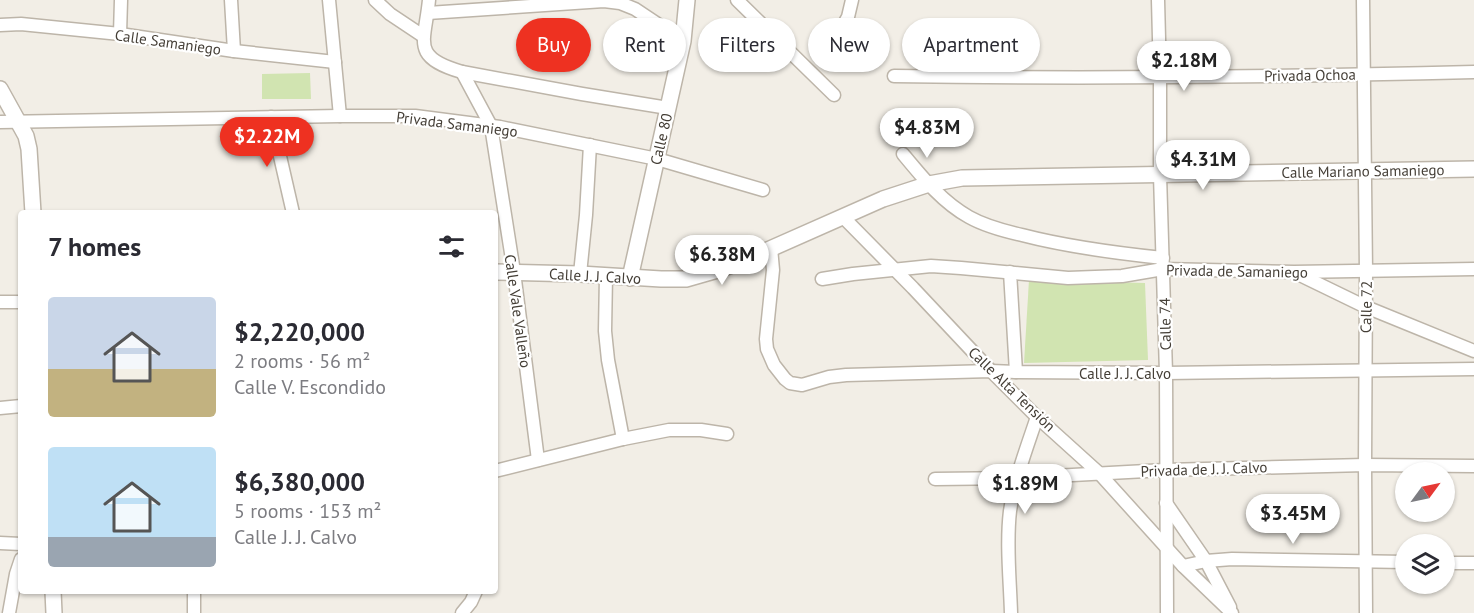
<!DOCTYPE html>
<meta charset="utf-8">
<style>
:root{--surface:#fff;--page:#f7f7f7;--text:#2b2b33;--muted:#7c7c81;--accent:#ee3121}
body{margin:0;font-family:"PT Sans",sans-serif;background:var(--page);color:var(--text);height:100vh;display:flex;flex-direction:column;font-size:22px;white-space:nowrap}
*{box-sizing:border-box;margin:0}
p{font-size:20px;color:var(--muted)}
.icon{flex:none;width:33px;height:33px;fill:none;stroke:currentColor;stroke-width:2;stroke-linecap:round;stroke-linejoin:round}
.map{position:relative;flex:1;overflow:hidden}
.sheet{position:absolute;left:18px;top:210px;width:480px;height:384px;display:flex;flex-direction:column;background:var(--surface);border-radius:6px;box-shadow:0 2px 4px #0004}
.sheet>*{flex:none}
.hud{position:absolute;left:516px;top:18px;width:570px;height:54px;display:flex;gap:12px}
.needle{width:39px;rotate:57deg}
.buttons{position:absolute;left:1395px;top:462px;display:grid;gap:12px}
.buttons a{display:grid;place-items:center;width:60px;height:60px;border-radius:50%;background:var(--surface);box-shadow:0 2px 4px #0004;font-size:30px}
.price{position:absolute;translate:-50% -51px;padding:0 14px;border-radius:21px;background:#fff;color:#222;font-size:20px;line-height:39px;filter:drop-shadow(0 2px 3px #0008)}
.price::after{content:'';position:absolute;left:50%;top:36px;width:18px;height:14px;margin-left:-9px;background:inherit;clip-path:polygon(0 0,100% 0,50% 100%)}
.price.on{background:var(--accent);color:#fff}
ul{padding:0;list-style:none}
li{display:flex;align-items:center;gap:18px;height:150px;padding:0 30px}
li span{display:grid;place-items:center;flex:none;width:168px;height:120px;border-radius:6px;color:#555}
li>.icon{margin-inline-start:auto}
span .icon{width:72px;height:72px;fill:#fffc;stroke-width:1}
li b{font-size:26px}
h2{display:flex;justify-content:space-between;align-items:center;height:72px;padding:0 30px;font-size:26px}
.chip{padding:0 21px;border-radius:27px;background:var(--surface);box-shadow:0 2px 4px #0004;font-size:21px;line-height:54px}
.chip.on{background:var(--accent);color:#fff}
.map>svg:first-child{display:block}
.green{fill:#d1e4b1}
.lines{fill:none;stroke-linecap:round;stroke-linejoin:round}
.minor-casing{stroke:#bdb5a9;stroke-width:15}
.tertiary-casing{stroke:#bdb5a9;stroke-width:18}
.minor{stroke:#fff;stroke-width:12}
.tertiary{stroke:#fff;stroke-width:15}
.labels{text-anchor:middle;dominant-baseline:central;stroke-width:4.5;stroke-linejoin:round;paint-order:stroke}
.street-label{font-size:15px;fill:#443e36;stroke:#fff}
</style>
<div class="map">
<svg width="1474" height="613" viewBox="0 0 1474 613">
<rect width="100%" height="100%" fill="#f2eee6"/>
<g class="green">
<polygon points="310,73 311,99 262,99 262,74"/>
<polygon points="1029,280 1145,283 1148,360 1024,363"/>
</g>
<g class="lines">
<g class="minor-casing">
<g id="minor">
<polyline points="231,0 234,51"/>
<polyline points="329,0 340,116"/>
<polyline points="375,0 390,14 423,36"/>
<path d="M429,0C425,42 410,57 462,72L582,94L668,108"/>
<polyline points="737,0 834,95"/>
<polyline points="1158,0 1160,77 1160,175 1166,373 1167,613"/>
<polyline points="1363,0 1366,272 1365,465 1366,613"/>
<polyline points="428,13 604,1 620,3 635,9 683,41"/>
<polyline points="0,25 21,24 120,34 234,51 335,62"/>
<polyline points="839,33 848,17 852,0"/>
<polyline points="120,34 121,0"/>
<polyline points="462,72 491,126 514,272 538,460"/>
<path d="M894,76C1087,79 1281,77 1474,72"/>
<polyline points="271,117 293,213"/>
<polyline points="0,122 340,116 415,116 500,127 657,159 763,190"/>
<path d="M903,154C922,177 942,202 969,217C985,226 1004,231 1022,235C1068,247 1115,253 1163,258"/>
<polyline points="843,217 913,288 991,371 1037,417 1099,473 1183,566 1232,613"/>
<polyline points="771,248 773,270 766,339 767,349 774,365 785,379 790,383 802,385 829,377 846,375 991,371 1016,372 1166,373 1474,369"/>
<polyline points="1010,272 1016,372"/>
<polyline points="580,274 586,215 590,145"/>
<polyline points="1298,274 1366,307 1474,351"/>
<polyline points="606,276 605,331 608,360 623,439"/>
<polyline points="822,279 853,274 931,266 961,268 1068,278 1122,276 1163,269 1294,272 1474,269"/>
<polyline points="0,302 21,302"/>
<polyline points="0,408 21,406"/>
<polyline points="495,471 623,439 669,430 701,430 727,434"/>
<polyline points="935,479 1017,478 1165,470 1365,465 1474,466"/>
<polyline points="1166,503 1206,561 1230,607"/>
<polyline points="0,543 21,544"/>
<polyline points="1444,563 1474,563"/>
<polyline points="1183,566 1206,561 1232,559 1406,562"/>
<polyline points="194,591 194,613"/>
<polyline points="9,613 16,574 21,559"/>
<polyline points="462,613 471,602 476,591"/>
<path d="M1011,613C1010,579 1006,544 1010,511C1015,478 1027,447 1037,417"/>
</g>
</g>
<g class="tertiary-casing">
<g id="tertiary">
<polyline points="0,89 26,136 29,149 33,213"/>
<polyline points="495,272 580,274 661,279 686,279 721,269 745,260 883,199 929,184 962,178 1474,169"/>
<polyline points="630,278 683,41 687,0"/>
<polyline points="53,591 54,613"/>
</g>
</g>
<use href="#minor" class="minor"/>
<use href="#tertiary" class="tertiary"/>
</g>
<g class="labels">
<g class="street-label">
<text transform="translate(168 42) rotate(8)">Calle Samaniego</text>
<text transform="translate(1310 75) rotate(-1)">Privada Ochoa</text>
<text transform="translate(457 124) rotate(7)">Privada Samaniego</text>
<text transform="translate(661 139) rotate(-77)">Calle 80</text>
<text transform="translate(1363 171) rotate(-1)">Calle Mariano Samaniego</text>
<text transform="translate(1237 271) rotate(1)">Privada de Samaniego</text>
<text transform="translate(595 276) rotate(3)">Calle J. J. Calvo</text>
<text transform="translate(1366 307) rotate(-89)">Calle 72</text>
<text transform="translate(518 311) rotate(82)">Calle Vale Valleño</text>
<text transform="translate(1165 324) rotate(-91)">Calle 74</text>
<text x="1125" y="373">Calle J. J. Calvo</text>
<text transform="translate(1012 389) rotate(44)">Calle Alta Tensión</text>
<text transform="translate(1204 469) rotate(-2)">Privada de J. J. Calvo</text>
</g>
</g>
</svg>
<div class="buttons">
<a><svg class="needle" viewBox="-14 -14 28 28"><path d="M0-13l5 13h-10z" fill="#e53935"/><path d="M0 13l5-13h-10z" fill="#7c7c81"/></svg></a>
<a><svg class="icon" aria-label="layers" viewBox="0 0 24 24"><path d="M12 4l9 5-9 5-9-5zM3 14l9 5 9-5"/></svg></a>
</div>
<b class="price" style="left:1184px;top:92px">$2.18M</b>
<b class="price" style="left:927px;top:159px">$4.83M</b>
<b class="price on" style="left:267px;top:168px">$2.22M</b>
<b class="price" style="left:1203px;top:191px">$4.31M</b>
<b class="price" style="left:722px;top:286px">$6.38M</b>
<b class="price" style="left:1025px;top:515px">$1.89M</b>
<b class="price" style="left:1293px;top:545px">$3.45M</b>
<div class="hud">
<a class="chip on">Buy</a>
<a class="chip">Rent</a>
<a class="chip">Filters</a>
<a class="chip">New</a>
<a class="chip">Apartment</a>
</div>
<section class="sheet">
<h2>7 homes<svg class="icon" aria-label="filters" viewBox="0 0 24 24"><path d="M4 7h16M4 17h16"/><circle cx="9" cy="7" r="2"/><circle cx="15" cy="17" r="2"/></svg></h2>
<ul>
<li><span style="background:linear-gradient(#c9d6e8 60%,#c2b280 0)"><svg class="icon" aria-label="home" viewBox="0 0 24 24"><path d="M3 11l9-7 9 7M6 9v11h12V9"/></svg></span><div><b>$2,220,000</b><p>2 rooms · 56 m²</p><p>Calle V. Escondido</p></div></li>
<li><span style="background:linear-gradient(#bfe0f5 75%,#9aa5b1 0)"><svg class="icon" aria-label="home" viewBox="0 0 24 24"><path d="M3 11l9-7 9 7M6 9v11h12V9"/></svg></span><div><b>$6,380,000</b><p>5 rooms · 153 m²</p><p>Calle J. J. Calvo</p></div></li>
</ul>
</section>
</div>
